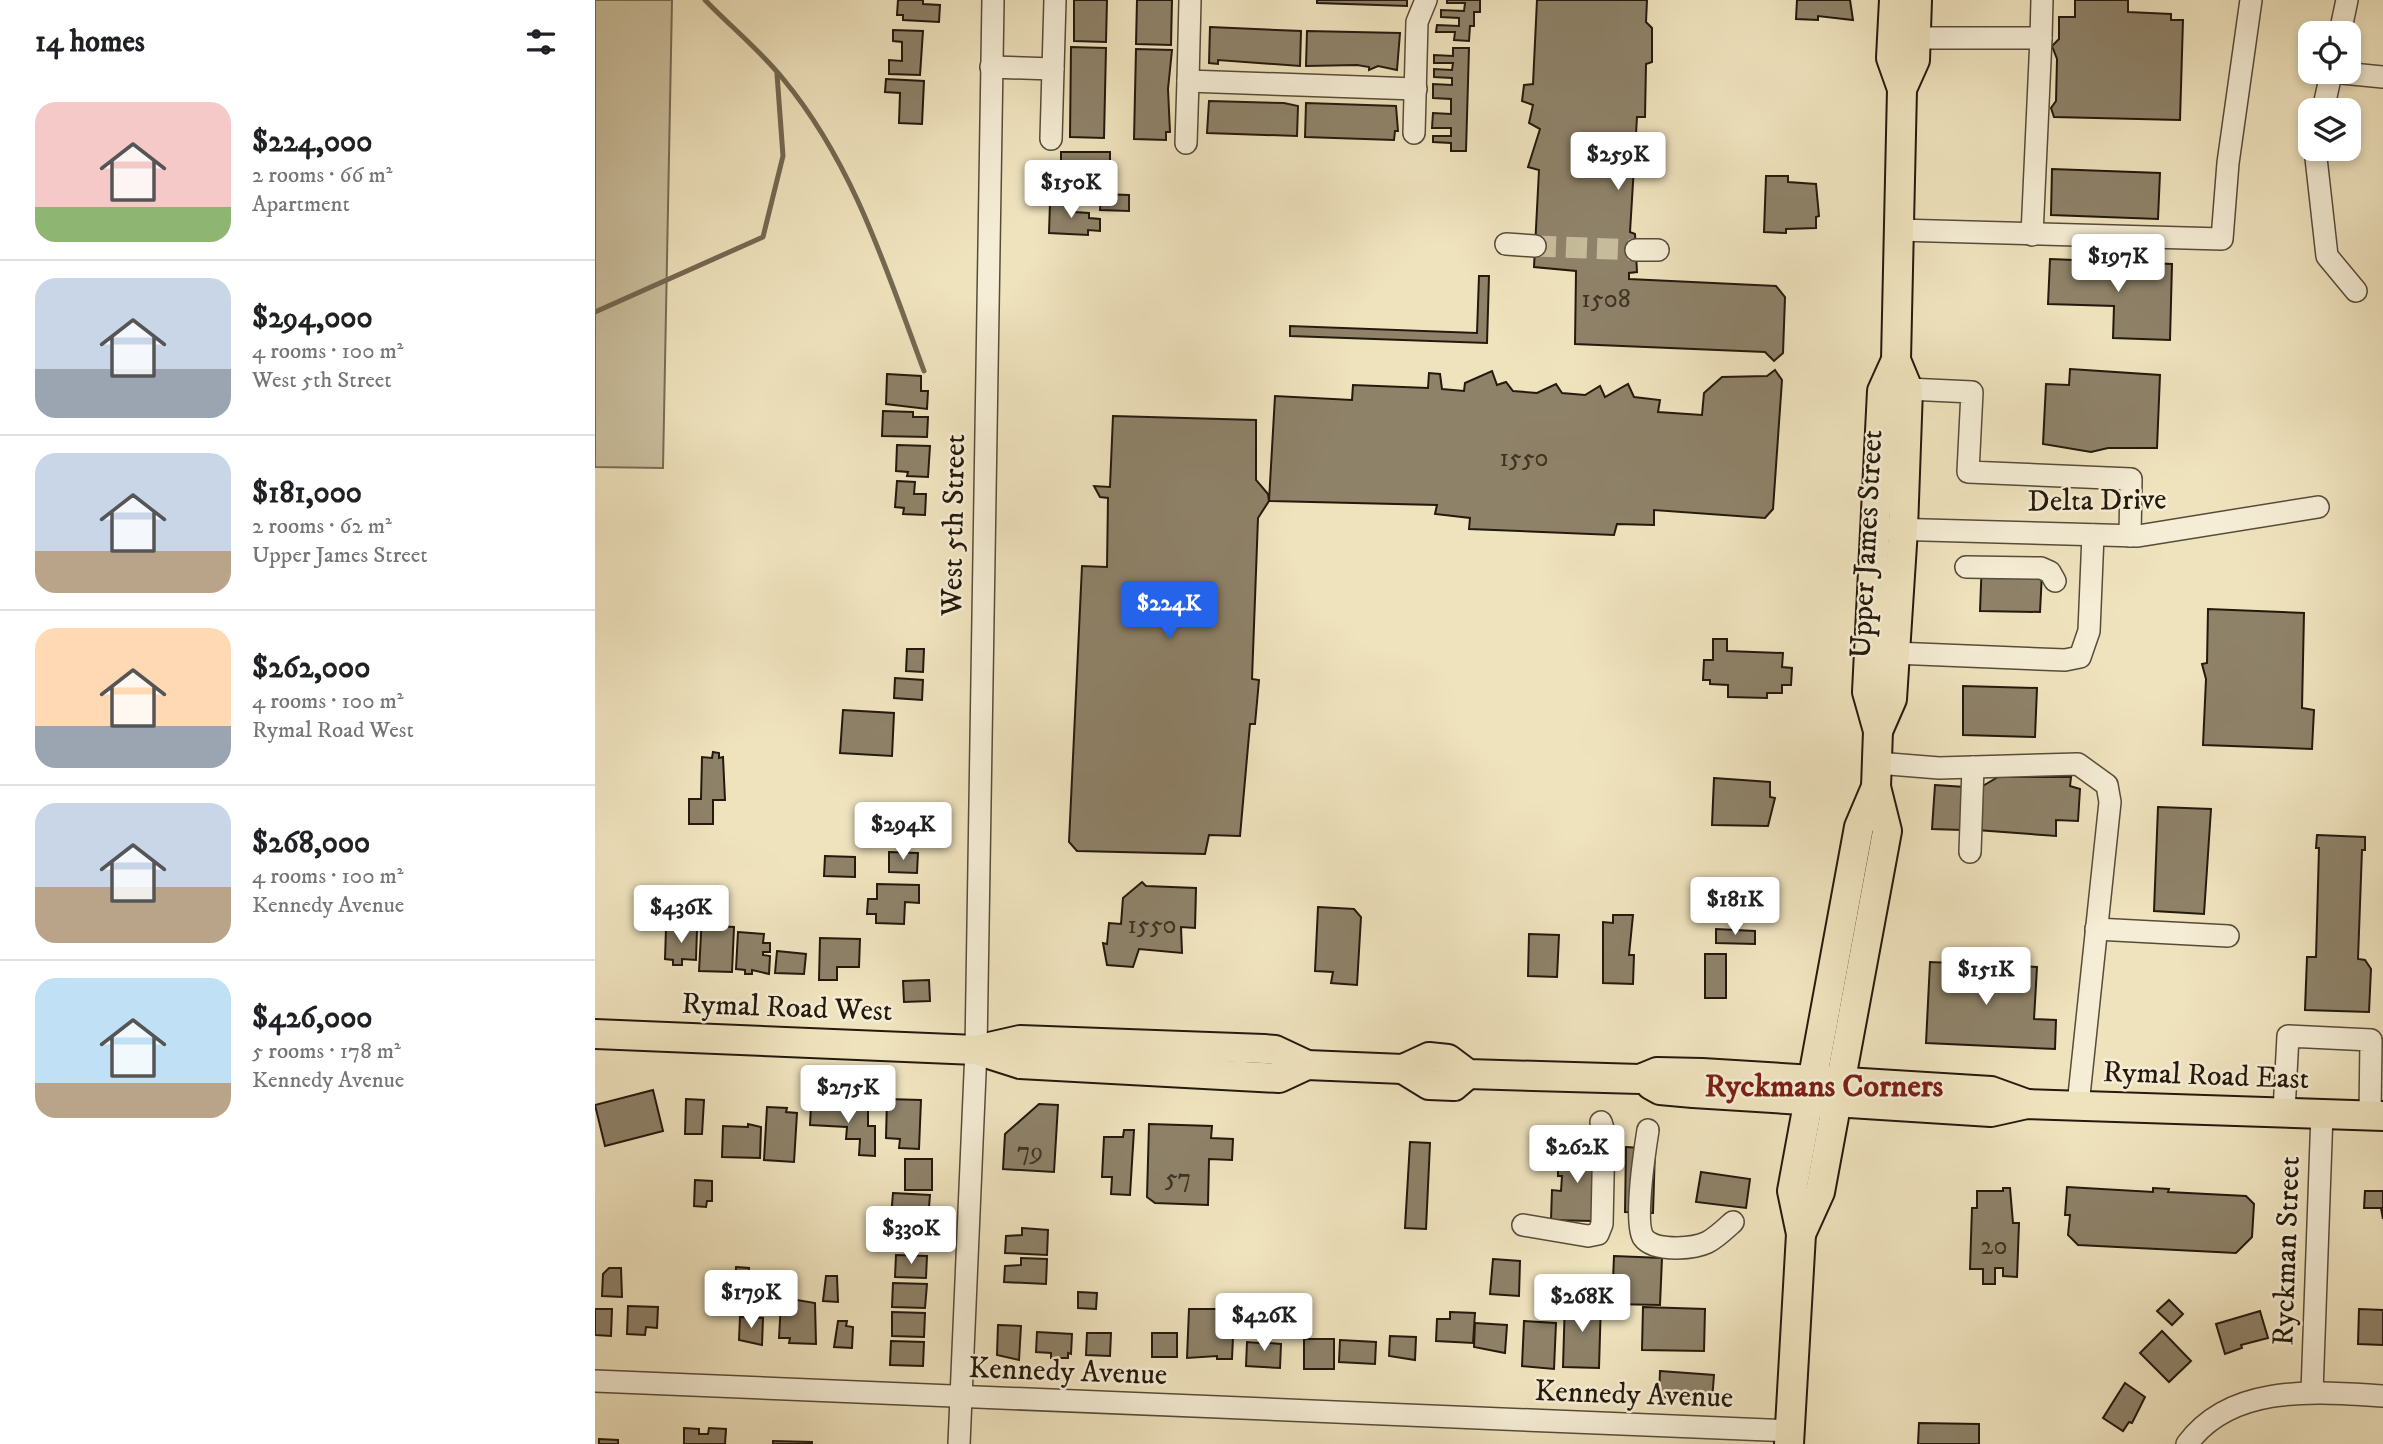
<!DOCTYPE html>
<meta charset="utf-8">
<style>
:root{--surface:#fff;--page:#f6f6f6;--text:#202124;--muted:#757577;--line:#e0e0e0;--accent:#2563eb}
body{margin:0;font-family:"IM FELL DW Pica",serif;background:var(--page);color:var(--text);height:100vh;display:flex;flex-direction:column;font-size:26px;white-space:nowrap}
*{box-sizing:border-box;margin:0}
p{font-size:23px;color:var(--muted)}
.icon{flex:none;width:38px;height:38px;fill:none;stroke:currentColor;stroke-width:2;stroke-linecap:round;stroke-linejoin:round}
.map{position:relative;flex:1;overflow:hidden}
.details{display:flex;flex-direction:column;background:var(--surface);width:595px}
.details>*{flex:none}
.fabs{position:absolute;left:1703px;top:21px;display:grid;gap:14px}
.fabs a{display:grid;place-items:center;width:63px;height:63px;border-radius:14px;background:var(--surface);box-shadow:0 4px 10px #0003;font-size:35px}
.price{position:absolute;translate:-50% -60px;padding:0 16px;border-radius:7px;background:#fff;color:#222;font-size:23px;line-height:46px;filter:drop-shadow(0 2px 4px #0008)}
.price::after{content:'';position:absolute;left:50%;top:42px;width:21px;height:16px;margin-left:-10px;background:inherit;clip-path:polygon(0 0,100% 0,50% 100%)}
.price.on{background:var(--accent);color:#fff}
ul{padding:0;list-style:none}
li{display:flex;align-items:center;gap:21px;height:175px;padding:0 35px}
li+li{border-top:2px solid var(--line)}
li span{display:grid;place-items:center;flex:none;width:196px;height:140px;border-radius:21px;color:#555}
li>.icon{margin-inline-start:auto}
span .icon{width:84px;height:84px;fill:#fffc;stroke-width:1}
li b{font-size:30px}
h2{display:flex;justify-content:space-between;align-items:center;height:84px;padding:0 35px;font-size:30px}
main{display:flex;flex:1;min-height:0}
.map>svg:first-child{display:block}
.green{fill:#ccc1a0;stroke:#786d56;stroke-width:2}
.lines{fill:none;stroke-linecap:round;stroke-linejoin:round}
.stream{stroke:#746952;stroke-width:5}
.building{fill:#8e8269;stroke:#24190c;stroke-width:2}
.minor-tunnel{stroke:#c6bb9a;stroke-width:21;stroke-dasharray:21 10;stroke-linecap:butt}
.minor-casing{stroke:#574c38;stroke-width:24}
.major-casing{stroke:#24190c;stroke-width:32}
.minor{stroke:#f5edd5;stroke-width:21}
.major{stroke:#efe3be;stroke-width:28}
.labels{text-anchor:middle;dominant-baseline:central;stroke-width:5;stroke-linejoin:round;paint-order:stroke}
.number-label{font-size:26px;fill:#3e3323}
.street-label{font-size:30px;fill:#24190c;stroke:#f5edd5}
.neighbourhood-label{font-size:32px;font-weight:bold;fill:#7a1f14;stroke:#f5edd5}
</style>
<main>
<section class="details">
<h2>14 homes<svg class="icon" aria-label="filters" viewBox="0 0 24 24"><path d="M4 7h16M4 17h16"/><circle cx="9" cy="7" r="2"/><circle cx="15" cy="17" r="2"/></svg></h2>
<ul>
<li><span style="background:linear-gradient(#f6c9c9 75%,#8fb573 0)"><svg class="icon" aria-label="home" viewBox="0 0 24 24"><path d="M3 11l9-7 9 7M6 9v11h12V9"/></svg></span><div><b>$224,000</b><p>2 rooms · 66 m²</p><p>Apartment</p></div></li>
<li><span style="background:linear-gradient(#c9d6e8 65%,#9aa5b1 0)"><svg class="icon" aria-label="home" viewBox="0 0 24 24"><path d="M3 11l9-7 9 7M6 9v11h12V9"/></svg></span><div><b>$294,000</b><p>4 rooms · 100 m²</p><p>West 5th Street</p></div></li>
<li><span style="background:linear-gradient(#c9d6e8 70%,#b9a48a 0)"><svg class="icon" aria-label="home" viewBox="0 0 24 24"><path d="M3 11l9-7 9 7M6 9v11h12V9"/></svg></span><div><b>$181,000</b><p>2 rooms · 62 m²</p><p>Upper James Street</p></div></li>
<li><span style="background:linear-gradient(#ffd9b3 70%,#9aa5b1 0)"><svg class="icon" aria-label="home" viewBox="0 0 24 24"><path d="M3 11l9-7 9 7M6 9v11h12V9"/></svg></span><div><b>$262,000</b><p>4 rooms · 100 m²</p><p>Rymal Road West</p></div></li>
<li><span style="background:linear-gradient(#c9d6e8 60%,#b9a48a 0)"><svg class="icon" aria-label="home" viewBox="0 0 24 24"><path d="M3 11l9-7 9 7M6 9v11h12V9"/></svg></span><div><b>$268,000</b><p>4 rooms · 100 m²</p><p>Kennedy Avenue</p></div></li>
<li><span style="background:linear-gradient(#bfe0f5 75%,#b9a48a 0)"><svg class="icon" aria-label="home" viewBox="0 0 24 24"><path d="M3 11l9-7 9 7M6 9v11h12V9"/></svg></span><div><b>$426,000</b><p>5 rooms · 178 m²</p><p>Kennedy Avenue</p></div></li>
</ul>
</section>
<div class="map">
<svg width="1788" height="1444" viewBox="0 0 1788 1444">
<rect width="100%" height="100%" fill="#efe3be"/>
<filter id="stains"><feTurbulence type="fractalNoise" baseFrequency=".00286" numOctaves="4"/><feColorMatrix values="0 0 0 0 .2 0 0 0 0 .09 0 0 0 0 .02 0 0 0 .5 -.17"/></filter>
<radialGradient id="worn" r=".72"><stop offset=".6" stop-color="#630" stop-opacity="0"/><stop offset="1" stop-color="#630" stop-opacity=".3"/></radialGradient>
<polygon class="green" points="0,0 77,0 68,468 0,467"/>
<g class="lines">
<g class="stream">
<path d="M110,0C136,27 165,50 189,80C259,165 291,269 329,371"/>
<polyline points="0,312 168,237 188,156 182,74"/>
</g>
</g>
<g class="building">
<polygon points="303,0 328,0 328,4 345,5 344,22 308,20 308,15 302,15"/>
<polygon points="479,0 512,0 511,42 479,41"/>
<polygon points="542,0 577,0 576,45 541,44"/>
<polygon points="722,0 812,0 812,6 722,3"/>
<polygon points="852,0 885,0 885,12 879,12 879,26 875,26 874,41 859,40 860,32 841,32 842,25 864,26 864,18 846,17 846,10 869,11 870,3 852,3"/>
<polygon points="942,0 1052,0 1051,22 1057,28 1057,62 1051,64 1050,117 1042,117 1035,232 1040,234 1042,272 1034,273 1034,279 1181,286 1190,297 1188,353 1179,361 1170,352 980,344 981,271 939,267 944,170 933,167 945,129 934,123 938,105 927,101 929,85 938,84"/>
<polygon points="1202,0 1255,0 1258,20 1223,16 1223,20 1201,19"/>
<polygon points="1480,0 1533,0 1533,12 1576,14 1576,20 1588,20 1585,120 1459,117 1456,108 1461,101 1462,59 1457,46 1464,39 1464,17 1480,17"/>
<polygon points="615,27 706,31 705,66 623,60 623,64 614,63"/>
<polygon points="298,30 328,31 325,75 294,74 294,60 307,61 307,42 298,41"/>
<polygon points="712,31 805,33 802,70 783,66 774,70 774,67 762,65 711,66"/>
<polygon points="476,47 511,48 509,138 475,137"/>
<polygon points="858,48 874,48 871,151 856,151 856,143 838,142 838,136 856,136 856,128 837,128 838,113 856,114 856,99 838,98 838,84 857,85 857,78 839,77 839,69 857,70 858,63 839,63 839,55 858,56"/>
<polygon points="541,49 577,50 573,89 575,132 571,132 571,140 539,139"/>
<polygon points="291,79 329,81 327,124 304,123 305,93 290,92"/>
<polygon points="614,101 689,103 703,106 702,136 612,133"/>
<polygon points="711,103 801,106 803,131 800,131 799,140 710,137"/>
<polygon points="466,152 515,152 515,163 508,163 508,179 499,179 499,182 466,182"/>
<polygon points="1457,169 1565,173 1563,219 1456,215"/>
<polygon points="1171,176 1193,176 1193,182 1221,184 1224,216 1221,217 1221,228 1191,229 1191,233 1169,232"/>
<polygon points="506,194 534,195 534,211 505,210"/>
<polygon points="455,203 481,204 480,212 494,213 494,218 505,219 505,231 493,230 493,235 454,233"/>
<polygon points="1455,259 1577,264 1575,340 1518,338 1519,306 1453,304"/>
<polygon points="884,276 894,276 892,343 695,336 695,326 882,333"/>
<polygon points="1475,369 1565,375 1562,448 1513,448 1496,452 1448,444 1451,384 1474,385"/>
<polygon points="1180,370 1187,380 1178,509 1170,518 1059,510 1059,525 1022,524 1019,535 874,529 875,518 840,514 842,505 674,501 680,396 757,400 758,385 833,388 834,373 845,374 847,389 869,391 870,383 897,371 902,385 911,382 918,391 942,393 961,384 967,393 990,395 1005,386 1010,397 1033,384 1039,397 1065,400 1063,412 1107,415 1109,393 1127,377 1172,376"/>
<polygon points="292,374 326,376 326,391 333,391 332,409 291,404"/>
<polygon points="288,411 318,412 318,417 333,417 332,437 287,436"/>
<polygon points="518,416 661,420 661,480 673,494 674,501 663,518 657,679 664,680 660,724 655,724 645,836 614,835 610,854 482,851 474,842 487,566 512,567 513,498 505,497 499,486 515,487"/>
<polygon points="302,445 335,446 333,477 312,476 313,472 301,471"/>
<polygon points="302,481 320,482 319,494 331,494 330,515 308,514 309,508 300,507"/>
<polygon points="1387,559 1447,573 1445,612 1385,611"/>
<polygon points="1613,609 1709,613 1707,708 1719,710 1717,749 1608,745 1611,679 1607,664 1612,663"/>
<polygon points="1118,639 1132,639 1132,651 1188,653 1187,667 1197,668 1196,685 1187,685 1187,693 1172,693 1172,698 1133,697 1133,685 1115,684 1115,680 1108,680 1109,660 1118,660"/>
<polygon points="312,649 329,649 328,672 311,671"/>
<polygon points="300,678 328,680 327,700 299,698"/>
<polygon points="1368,686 1442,688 1440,737 1368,735"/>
<polygon points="248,710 299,713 297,756 245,753"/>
<polygon points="118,752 124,753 124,758 128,757 130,800 118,800 118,824 94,824 94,799 106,799 107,757 117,758"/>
<polygon points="1403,777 1476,777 1475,786 1485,789 1483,821 1461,820 1461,836 1382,830 1386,787"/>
<polygon points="1119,778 1175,782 1175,797 1180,798 1173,826 1117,825"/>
<polygon points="1340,785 1370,787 1367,830 1337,829"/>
<polygon points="1563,807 1616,809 1609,914 1559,911"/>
<polygon points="1722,835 1770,837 1770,850 1767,850 1763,959 1770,960 1776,969 1774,1012 1710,1010 1712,957 1721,957 1724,848 1721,848"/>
<polygon points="294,852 323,853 322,873 294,872"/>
<polygon points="230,856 260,857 260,877 229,876"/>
<polygon points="547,882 551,886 601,888 600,928 586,927 587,953 544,949 538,967 512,965 508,943 512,944 514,923 526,924 528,898"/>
<polygon points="282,884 324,885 324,903 310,902 309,924 281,923 281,914 272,914 273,899 282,899"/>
<polygon points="1131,890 1171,891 1170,916 1125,914 1125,905 1130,905"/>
<polygon points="723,907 759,909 766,917 762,985 736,983 738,972 720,971"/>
<polygon points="1018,915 1038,915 1034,955 1039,955 1038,984 1008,983 1008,922 1018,923"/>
<polygon points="107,916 120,917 120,926 139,927 137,972 104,971"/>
<polygon points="71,928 102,929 101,960 87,959 87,965 78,965 78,960 70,959"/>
<polygon points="1121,929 1160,931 1160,944 1121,943"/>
<polygon points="143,932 169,934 168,943 175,943 175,952 168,952 168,955 175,956 174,974 157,970 157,974 150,974 150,970 141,969"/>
<polygon points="934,934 964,935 962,977 933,976"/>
<polygon points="225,938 265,939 264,967 242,967 242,980 224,980"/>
<polygon points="182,951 211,954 209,974 180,973"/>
<rect x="1110" y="954" width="21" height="44"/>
<polygon points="1335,962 1442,967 1439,1019 1461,1020 1460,1049 1331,1043"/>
<polygon points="334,980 335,1001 309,1002 308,981"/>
<polygon points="58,1090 68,1131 10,1146 0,1105"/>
<polygon points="91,1099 109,1100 107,1134 90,1134"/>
<polygon points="292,1099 326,1100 324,1149 304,1148 305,1139 291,1138"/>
<polygon points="444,1104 463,1105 459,1172 408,1169 410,1134"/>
<polygon points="216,1106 273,1108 273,1126 280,1126 280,1156 264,1155 265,1139 251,1139 252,1127 215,1125"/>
<polygon points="172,1107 192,1108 191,1112 202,1113 199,1162 169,1160"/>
<polygon points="153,1124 166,1127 165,1158 127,1157 128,1126 153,1127"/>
<polygon points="554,1124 617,1126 616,1138 638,1139 637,1160 614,1159 613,1205 560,1203 552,1197"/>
<polygon points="529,1130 539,1130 535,1195 516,1194 517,1177 507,1177 509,1137 528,1137"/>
<polygon points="815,1142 835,1143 831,1229 810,1228"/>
<polygon points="970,1147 1006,1149 997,1221 956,1220 957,1190 966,1191 967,1176 963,1176 963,1164 969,1164"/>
<polygon points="1031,1147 1060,1149 1058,1213 1030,1212"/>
<rect x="310" y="1159" width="27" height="31"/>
<polygon points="1106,1172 1155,1179 1151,1208 1101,1202"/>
<polygon points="100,1180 117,1181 117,1201 112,1201 111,1207 99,1206"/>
<polygon points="1472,1187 1558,1192 1558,1188 1574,1189 1573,1192 1651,1196 1659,1204 1657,1237 1641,1253 1483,1245 1473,1235 1475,1215 1470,1215"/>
<polygon points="1408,1188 1415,1188 1418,1223 1424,1223 1422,1277 1408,1276 1408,1268 1400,1268 1400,1284 1388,1284 1388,1269 1375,1269 1377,1208 1382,1208 1382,1191 1408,1191"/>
<polygon points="1770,1191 1788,1191 1788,1219 1786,1208 1769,1208"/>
<polygon points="298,1193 335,1195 333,1219 296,1217"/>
<polygon points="294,1227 320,1229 319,1249 293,1248"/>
<polygon points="427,1228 453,1230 452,1255 410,1253 411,1236 427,1235"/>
<polygon points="301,1255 332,1256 331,1278 300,1277"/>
<polygon points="1019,1256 1067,1258 1065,1305 1017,1304"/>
<polygon points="426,1258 452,1259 451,1284 409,1282 410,1266 426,1265"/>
<polygon points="898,1259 925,1261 924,1296 895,1294"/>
<polygon points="141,1267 154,1268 153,1295 140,1294"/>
<polygon points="14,1268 26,1268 27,1297 7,1296 8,1274"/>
<polygon points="231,1276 242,1276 243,1302 228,1301"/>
<polygon points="298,1283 332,1284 330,1308 297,1307"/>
<polygon points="483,1292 502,1293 501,1309 483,1308"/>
<polygon points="196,1299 220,1303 221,1344 194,1343 195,1338 184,1338 186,1303 196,1303"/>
<polygon points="970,1300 1006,1301 1004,1368 968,1367"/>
<polygon points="1574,1300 1588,1314 1577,1325 1562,1311"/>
<polygon points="33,1306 63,1307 62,1328 51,1327 50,1335 32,1334"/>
<polygon points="1048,1307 1110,1309 1109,1351 1047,1350"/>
<polygon points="0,1309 17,1309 16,1336 0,1335"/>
<polygon points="594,1309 624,1309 624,1315 639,1315 637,1359 622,1359 622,1356 592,1358"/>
<polygon points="1764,1309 1788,1310 1788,1345 1763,1344"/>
<polygon points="1665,1311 1673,1338 1646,1345 1647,1348 1630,1354 1621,1324"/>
<polygon points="297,1312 330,1313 329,1337 297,1336"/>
<polygon points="855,1312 880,1313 878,1343 841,1341 842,1319 855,1319"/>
<polygon points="145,1317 168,1318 167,1345 144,1340"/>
<polygon points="243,1321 252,1321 251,1326 258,1327 257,1348 239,1347"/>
<polygon points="929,1321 961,1323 959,1369 927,1366"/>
<polygon points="880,1323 912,1325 910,1353 879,1347"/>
<polygon points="403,1325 426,1326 424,1360 402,1355"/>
<polygon points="665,1331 676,1332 675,1343 686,1344 685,1368 651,1366 652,1342 664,1343"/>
<polygon points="1567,1331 1596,1361 1574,1382 1545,1353"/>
<polygon points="442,1332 477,1334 476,1354 473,1353 473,1358 456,1358 456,1353 441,1352"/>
<polygon points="492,1333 516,1333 515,1356 491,1355"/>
<rect x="557" y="1333" width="25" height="24"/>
<polygon points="795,1336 821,1337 820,1360 794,1356"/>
<rect x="709" y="1339" width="30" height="30"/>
<polygon points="745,1340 781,1342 780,1364 744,1362"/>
<polygon points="296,1341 329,1342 328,1366 295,1365"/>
<polygon points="1065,1371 1119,1375 1117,1400 1064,1397"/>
<polygon points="1530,1383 1550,1397 1537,1423 1534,1422 1528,1431 1508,1418"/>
<polygon points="1324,1423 1384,1424 1384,1444 1323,1444"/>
<polygon points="89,1428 104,1429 104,1434 113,1434 114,1428 131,1429 130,1444 89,1444"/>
<polygon points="4,1439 23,1440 23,1444 4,1444"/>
<polygon points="178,1441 217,1442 217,1444 178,1444"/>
</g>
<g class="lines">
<polyline class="minor-tunnel" points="940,246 1041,250"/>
<g class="minor-casing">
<g id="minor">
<polyline points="595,0 593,81 821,89"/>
<polyline points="1745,33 1752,0"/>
<polyline points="1321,38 1446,38 1447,0"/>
<polyline points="396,67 458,69"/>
<polyline points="1737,72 1788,77"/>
<polyline points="1728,110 1736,74"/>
<polyline points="819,133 822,22 831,0"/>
<polyline points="456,139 460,0"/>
<polyline points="591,143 593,81"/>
<polyline points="1720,149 1732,256 1761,291"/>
<polyline points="1303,230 1627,239 1633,163 1656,0"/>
<polyline points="1437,235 1446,38"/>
<polyline points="911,244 940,246"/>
<polyline points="1041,250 1063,250"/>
<polyline points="1313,389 1377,392 1373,472 1536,479 1535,536"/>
<polyline points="1294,529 1543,536 1723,507"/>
<polyline points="1371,567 1446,568 1455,572 1460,581"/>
<polyline points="1299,653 1470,660 1485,657 1494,631 1498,535"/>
<polyline points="1282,763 1344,768 1483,764 1512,785 1515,802 1483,1105"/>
<polyline points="1375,852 1378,767"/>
<polyline points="1501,929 1633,936"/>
<polyline points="1689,1111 1693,1036 1776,1040 1775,1115"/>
<path d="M1053,1130C1050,1149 1039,1221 1048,1237C1055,1247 1071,1248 1082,1248C1112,1247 1117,1241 1138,1222"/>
<polyline points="928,1225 993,1236 1003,1234 1007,1224 1009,1132 1006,1122"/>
<polyline points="0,1381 1195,1431"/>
<polyline points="1717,1392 1727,1113"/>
<polyline points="364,1444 381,1050 398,0"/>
<path d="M1592,1444C1637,1383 1721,1392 1788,1396"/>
</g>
</g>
<g class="major-casing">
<g id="major">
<polyline points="1307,89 1320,60 1322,0"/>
<polyline points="1283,731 1297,699 1308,529 1313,389 1301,360"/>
<polyline points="0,1034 381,1050 425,1040 669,1049 680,1050 712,1065 808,1069 834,1057 853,1059 873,1074 1045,1079 1062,1072 1107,1073 1396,1091 1432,1104"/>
<polyline points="381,1050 425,1064 684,1078 712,1065"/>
<polyline points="808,1069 834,1085 859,1086 873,1074"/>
<polyline points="1056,1085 1065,1090 1098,1093 1396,1112 1432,1104 1788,1116"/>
<polyline points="1206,1234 1225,1192 1292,831 1281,787 1283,731 1272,692 1287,391 1301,360 1307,89 1296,58 1299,0"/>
<polyline points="1194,1444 1206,1234 1197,1191 1264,827 1281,787"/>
</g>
</g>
<use href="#minor" class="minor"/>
<use href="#major" class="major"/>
</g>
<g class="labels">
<g class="number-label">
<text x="1011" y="299">1508</text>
<text x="929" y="458">1550</text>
<text x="557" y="925">1550</text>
<text x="435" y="1151">79</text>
<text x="583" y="1178">57</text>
<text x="1399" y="1246">20</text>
</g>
<g class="street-label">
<text transform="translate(1502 501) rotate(-1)">Delta Drive</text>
<text transform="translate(359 525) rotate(-89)">West 5th Street</text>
<text transform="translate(1272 544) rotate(-87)">Upper James Street</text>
<text transform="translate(192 1008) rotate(2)">Rymal Road West</text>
<text transform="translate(1611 1076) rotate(2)">Rymal Road East</text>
<text transform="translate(1692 1251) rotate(-88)">Ryckman Street</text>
<text transform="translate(473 1372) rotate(2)">Kennedy Avenue</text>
<text transform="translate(1039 1395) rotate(2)">Kennedy Avenue</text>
</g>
<g class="neighbourhood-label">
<text x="1229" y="1087">Ryckmans Corners</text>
</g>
</g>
<rect width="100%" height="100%" filter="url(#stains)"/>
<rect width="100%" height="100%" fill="url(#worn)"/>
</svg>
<div class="fabs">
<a><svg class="icon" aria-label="locate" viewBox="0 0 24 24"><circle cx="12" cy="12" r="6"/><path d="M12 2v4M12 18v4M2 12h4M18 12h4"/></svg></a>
<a><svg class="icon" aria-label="layers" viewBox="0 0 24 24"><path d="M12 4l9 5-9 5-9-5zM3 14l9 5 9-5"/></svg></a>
</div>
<b class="price" style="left:1023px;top:192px">$259K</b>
<b class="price" style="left:476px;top:220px">$150K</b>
<b class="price" style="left:1523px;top:294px">$197K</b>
<b class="price on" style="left:574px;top:641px">$224K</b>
<b class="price" style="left:308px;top:862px">$294K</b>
<b class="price" style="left:1140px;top:937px">$181K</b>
<b class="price" style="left:86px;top:945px">$436K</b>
<b class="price" style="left:1391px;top:1007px">$151K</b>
<b class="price" style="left:253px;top:1125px">$275K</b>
<b class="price" style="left:982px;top:1185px">$262K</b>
<b class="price" style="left:316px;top:1266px">$330K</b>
<b class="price" style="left:156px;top:1330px">$179K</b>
<b class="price" style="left:987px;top:1334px">$268K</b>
<b class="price" style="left:669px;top:1353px">$426K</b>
</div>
</main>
